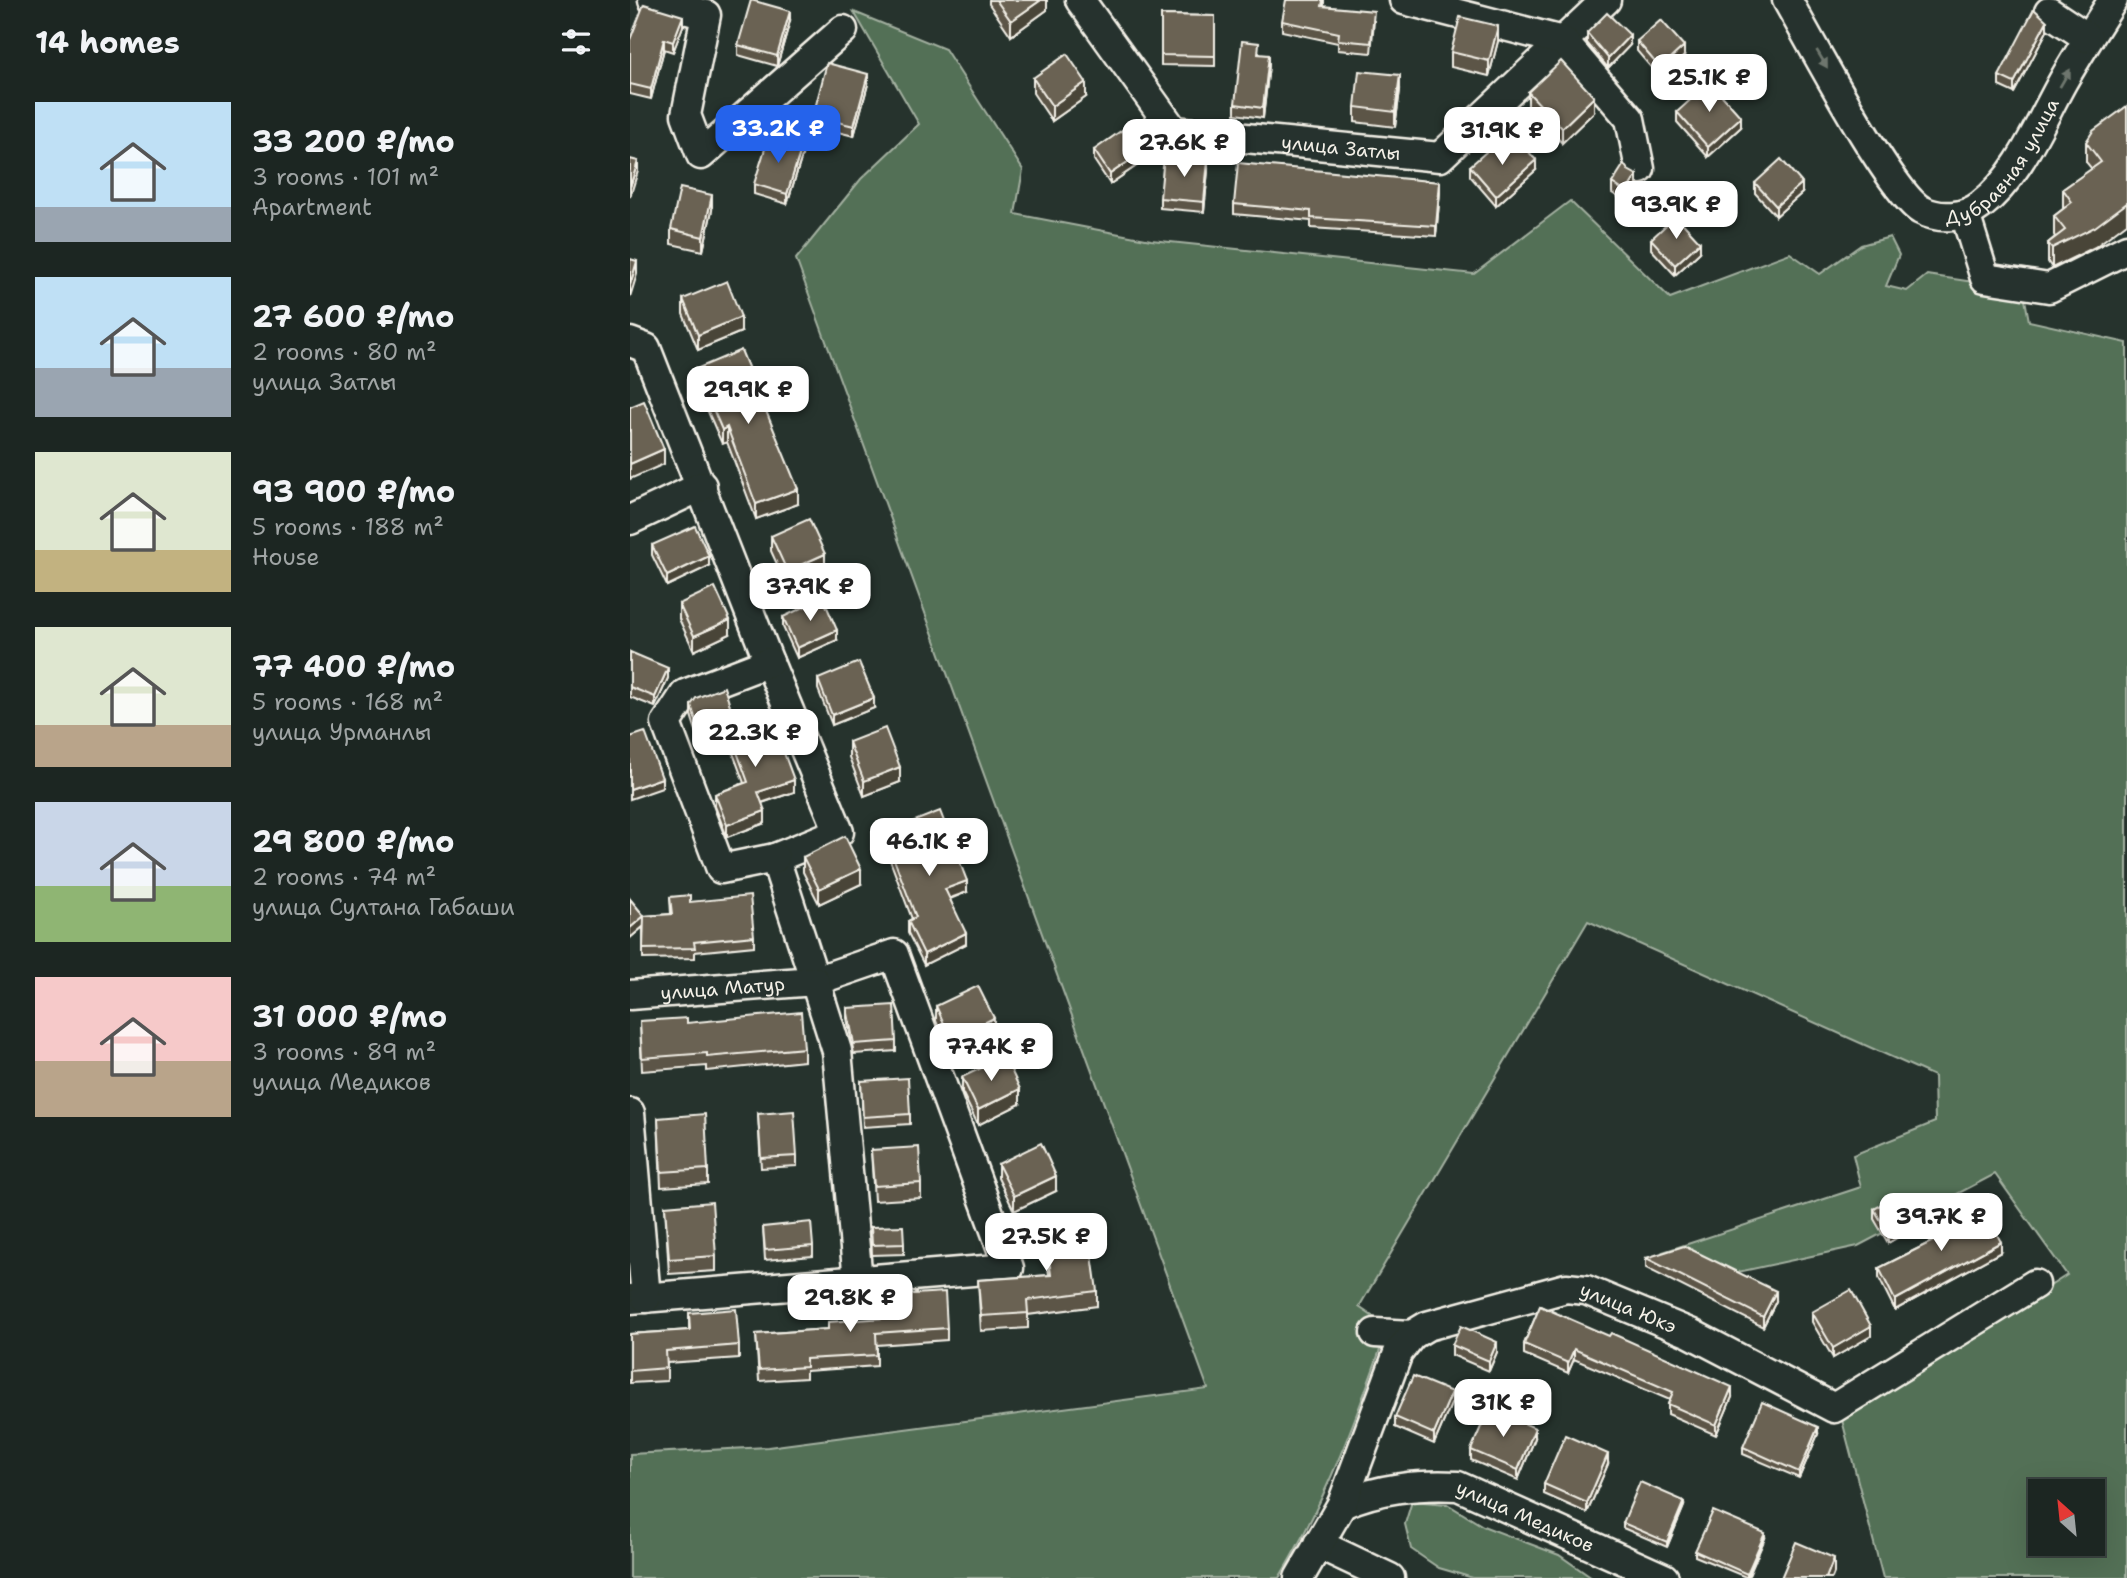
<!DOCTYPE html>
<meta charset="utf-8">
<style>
:root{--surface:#1c2622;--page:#29322f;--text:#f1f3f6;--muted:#a0a5a5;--line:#3a4340;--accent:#2563eb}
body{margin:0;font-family:"Shantell Sans",sans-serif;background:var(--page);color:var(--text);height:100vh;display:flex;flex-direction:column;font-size:26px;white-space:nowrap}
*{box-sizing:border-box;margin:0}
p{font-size:23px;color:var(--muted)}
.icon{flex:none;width:38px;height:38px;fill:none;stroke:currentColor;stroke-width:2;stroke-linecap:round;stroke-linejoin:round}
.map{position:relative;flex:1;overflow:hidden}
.sheet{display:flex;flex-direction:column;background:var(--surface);width:630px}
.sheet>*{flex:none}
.needle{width:46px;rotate:333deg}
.tools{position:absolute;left:1398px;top:1479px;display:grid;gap:14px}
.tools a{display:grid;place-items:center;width:77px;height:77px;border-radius:0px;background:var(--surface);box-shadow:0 7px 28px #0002,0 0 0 2px var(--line);font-size:35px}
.price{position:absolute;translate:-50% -60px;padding:0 16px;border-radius:14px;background:#fff;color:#222;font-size:23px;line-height:46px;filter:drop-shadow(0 2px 4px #0008)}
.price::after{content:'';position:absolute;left:50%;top:42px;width:21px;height:16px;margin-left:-10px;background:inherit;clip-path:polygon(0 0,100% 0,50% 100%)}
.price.current{background:var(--accent);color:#fff}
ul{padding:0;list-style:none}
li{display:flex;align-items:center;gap:21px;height:175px;padding:0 35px}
li span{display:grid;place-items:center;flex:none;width:196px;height:140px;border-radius:0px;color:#555}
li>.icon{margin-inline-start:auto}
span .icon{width:84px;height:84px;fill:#fffc;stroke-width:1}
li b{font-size:30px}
h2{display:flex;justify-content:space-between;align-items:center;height:84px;padding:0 35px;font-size:30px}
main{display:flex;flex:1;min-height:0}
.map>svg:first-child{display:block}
.green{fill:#526f57;stroke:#a3b0a0;stroke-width:2;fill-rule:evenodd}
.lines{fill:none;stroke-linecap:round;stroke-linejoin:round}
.minor-casing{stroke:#f4f1e8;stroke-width:33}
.minor{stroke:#26332d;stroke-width:28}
.wall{fill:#5b5447;stroke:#f4f1e8;stroke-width:2}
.shaded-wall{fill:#4a4539;stroke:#f4f1e8;stroke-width:2}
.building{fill:#6a6252;stroke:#f4f1e8;stroke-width:2}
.oneway{fill:#6e766e}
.labels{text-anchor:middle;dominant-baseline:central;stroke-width:7;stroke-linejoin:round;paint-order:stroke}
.street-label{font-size:19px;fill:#f4f1e8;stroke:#26332d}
</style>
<main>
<section class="sheet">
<h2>14 homes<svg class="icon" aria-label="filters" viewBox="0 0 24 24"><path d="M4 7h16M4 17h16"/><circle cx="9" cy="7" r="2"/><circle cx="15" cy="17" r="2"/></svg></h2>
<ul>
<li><span style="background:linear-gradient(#bfe0f5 75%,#9aa5b1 0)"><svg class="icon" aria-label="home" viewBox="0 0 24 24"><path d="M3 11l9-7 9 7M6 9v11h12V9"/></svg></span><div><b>33 200 ₽/mo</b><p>3 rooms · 101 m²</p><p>Apartment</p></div></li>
<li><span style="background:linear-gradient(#bfe0f5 65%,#9aa5b1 0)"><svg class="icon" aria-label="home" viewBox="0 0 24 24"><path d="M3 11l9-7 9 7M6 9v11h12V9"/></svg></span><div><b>27 600 ₽/mo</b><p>2 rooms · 80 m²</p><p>улица Затлы</p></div></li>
<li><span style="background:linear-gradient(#dfe7d0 70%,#c2b280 0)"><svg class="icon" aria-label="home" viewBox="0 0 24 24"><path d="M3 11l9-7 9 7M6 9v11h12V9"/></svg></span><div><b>93 900 ₽/mo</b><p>5 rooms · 188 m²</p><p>House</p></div></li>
<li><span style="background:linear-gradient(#dfe7d0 70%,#b9a48a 0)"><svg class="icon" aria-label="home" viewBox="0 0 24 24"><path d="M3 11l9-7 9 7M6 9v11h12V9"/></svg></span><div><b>77 400 ₽/mo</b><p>5 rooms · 168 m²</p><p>улица Урманлы</p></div></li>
<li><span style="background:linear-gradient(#c9d6e8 60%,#8fb573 0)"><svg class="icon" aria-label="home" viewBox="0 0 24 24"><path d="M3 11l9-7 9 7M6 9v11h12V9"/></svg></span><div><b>29 800 ₽/mo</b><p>2 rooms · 74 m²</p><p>улица Султана Габаши</p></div></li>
<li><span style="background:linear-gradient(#f6c9c9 60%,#b9a48a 0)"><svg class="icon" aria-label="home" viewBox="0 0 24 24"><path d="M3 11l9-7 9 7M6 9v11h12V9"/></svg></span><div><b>31 000 ₽/mo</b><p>3 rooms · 89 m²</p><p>улица Медиков</p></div></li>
</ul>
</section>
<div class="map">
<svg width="1497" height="1578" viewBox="0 0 1497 1578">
<rect width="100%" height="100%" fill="#26332d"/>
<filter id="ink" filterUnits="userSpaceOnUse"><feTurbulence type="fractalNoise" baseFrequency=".0143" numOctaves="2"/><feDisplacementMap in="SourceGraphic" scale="14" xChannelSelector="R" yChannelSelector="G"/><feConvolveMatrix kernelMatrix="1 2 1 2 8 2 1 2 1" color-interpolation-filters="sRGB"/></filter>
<g filter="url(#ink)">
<g class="green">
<path d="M224,12L315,49L393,170L385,214L521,240L844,274L940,201L1040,298L1160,253L1190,274L1231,245L1260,237L1269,255L1256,286L1277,291L1297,275L1370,286L1394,294L1399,321L1497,343V1578H1253L1212,1420L1437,1275L1365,1174L1228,1246L1062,1282L1033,1252L1231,1187L1223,1155L1305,1122L1304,1076L958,921L729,1307L758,1327C728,1414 697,1499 649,1578H0V1454L138,1447L578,1389L166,259L231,179L289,124ZM1410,1491H1463V1544H1410Z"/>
<polygon points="782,1501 817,1504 853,1526 929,1555 962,1578 843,1578 809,1568 781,1549 775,1524"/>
</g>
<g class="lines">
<g class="minor-casing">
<g id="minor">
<polyline points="23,0 76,15 56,115 71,155 213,30"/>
<path id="s1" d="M450,0L544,131L810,157L976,0"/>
<polyline points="774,0 933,41 1000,119 1010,169"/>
<path id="s2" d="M1157,0C1180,40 1260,192 1291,210C1310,220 1335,218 1351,205C1389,176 1410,122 1433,81C1449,53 1466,27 1483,0"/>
<polyline points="1419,12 1458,38"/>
<polyline points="1335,214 1355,278 1419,288 1497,249"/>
<polyline points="0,342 16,348 139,662 209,832 145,858 185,981 264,954 379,1268 0,1299"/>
<polyline points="0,520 72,486"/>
<polyline points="139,662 55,694 36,723 91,869 145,858"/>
<path id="s3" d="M0,995L185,981L207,1051L228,1281"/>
<polyline points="0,1113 16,1298"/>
<polyline points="745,1333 782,1335"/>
<path id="s4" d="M712,1504C750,1488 787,1484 828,1486L1034,1578"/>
<polyline points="688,1544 760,1578"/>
<path id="s5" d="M669,1578L712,1504L768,1353L782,1335L797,1326L936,1288L956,1290L1060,1333L1204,1408L1405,1284"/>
</g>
</g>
<use href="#minor" class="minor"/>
</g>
<g class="wall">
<polygon points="359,0 417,0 417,10 381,36 359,4"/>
<polygon points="694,0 694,7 744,21 741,53 708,50 708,43 652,31 652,21"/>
<polygon points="531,15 585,16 585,66 531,65"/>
<polygon points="160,21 147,66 108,55 108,45"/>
<polygon points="53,26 43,52 34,49 21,99 0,94 0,40"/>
<polygon points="1417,31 1384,93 1369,86 1369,76"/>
<polygon points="957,33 1000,45 978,68 957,43"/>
<polygon points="868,41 859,76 821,67 821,52"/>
<polygon points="1007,41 1054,56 1030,78 1007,51"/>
<polygon points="629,53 639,65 633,118 605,114 605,104"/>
<polygon points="403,78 456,97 422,121 403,93"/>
<polygon points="238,84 224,136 183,126 183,116"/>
<polygon points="770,90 765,127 725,122 725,107"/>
<polygon points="898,92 964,112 932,143 898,107"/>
<polygon points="1497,106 1465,247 1422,268 1418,262 1418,243 1425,237 1424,235 1424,216 1433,209 1433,189 1462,169 1456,162 1456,142"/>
<polygon points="1047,112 1111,127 1078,157 1047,122"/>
<polygon points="464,150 515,160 480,184 464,160"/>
<polygon points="873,155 906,170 866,206 840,176 840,166"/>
<polygon points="172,156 157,204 124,194 124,184"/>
<polygon points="578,170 574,212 530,208 530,198"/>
<polygon points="982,183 1007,185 996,202 982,193"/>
<polygon points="1125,183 1172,193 1146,216 1125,193"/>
<polygon points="810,192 806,236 681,228 681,221 604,214 604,204"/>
<polygon points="82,210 73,251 41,244 41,229"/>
<polygon points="1021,239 1070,252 1045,275 1021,249"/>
<polygon points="53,299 111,332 68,350 53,314"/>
<polygon points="66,369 168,504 126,519 97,442 92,444 66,384"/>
<polygon points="141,536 195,569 157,586 141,551"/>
<polygon points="22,545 79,566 37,586 22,555"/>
<polygon points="49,604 100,634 64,651 49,619"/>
<polygon points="153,617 207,640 167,658 153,627"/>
<polygon points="0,652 38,678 25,707 0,697"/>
<polygon points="188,679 244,708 202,725 188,689"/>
<polygon points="61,705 103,725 68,737 61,715"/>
<polygon points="99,730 164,792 132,803 135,823 97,837 85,806 85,794 114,783 99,742"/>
<polygon points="219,742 270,782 234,796 219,757"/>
<polygon points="254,833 337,892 320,899 336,944 294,965 278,933 278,921 282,919 254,844"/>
<polygon points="173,857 231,884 189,904 173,872"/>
<polygon points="40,897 60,902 124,936 124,946 65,952 65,958 13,959 13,927 0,938 0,899 14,916 41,914"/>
<polygon points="306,1006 364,1033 321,1054 306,1021"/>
<polygon points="217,1008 266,1041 266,1051 224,1054 217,1018"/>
<polygon points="10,1021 57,1023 174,1048 174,1061 77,1071 77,1066 12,1071"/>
<polygon points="332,1077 390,1104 348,1125 332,1092"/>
<polygon points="231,1081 280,1114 280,1124 233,1127"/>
<polygon points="128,1114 167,1156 167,1166 131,1168"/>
<polygon points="28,1118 78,1169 78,1184 31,1187"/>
<polygon points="241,1150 291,1183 291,1198 244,1201"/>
<polygon points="368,1164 426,1191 384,1211 368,1178"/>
<polygon points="35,1206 86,1256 86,1271 39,1274"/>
<polygon points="1244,1209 1277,1232 1258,1243 1244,1219"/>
<polygon points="415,1225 467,1291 467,1306 398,1315 398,1328 351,1331 348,1280 419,1275 415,1239"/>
<polygon points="133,1227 183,1246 183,1256 135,1260"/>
<polygon points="241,1227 274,1244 274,1254 242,1255"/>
<polygon points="1301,1234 1371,1252 1265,1310 1249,1278 1249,1268 1301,1242"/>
<polygon points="1016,1258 1146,1301 1133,1327 1016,1268"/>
<polygon points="268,1295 317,1328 317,1340 247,1345 247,1366 176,1371 176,1378 129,1381 126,1334 198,1329 268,1317"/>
<polygon points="910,1306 1102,1397 1086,1435 1038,1414 1038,1404 1040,1400 944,1359 938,1373 894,1354 894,1344"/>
<polygon points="1182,1312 1241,1336 1203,1358 1182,1322"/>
<polygon points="59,1313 109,1345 109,1358 37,1363 37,1381 0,1383 0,1334 59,1330"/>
<polygon points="822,1345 867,1352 859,1371 822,1355"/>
<polygon points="822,1402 804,1444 765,1427 765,1417"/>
<polygon points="1188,1434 1169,1478 1113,1454 1113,1447"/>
<polygon points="905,1438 888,1480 841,1460 841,1450"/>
<polygon points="978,1464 957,1513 914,1494 914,1484"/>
<polygon points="1054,1506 1037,1547 993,1528 993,1523"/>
<polygon points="1135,1538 1118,1578 1065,1556 1065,1551"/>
</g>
<g class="shaded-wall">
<polygon points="411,0 417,0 417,10 381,36 381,21"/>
<polygon points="160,11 160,21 147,66 147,56"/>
<polygon points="53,16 53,26 43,52 43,42"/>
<polygon points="1417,21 1417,31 1384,93 1384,83"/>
<polygon points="868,26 868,41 859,76 859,61"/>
<polygon points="1000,35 1000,45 978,68 978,58"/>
<polygon points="34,39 34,49 21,99 21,89"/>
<polygon points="1054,46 1054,56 1030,78 1030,68"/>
<polygon points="639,55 639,65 633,118 633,108"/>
<polygon points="238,74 238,84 224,136 224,126"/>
<polygon points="770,75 770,90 765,127 765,112"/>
<polygon points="456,82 456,97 422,121 422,106"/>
<polygon points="964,97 964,112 932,143 932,128"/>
<polygon points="1111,117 1111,127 1078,157 1078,147"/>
<polygon points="172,146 172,156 157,204 157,194"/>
<polygon points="515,150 515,160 480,184 480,174"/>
<polygon points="578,160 578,170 574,212 574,202"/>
<polygon points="906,160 906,170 866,206 866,196"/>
<polygon points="8,161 8,171 0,197 0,187"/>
<polygon points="1007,175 1007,185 996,202 996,192"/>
<polygon points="810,182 810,192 806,236 806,226"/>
<polygon points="1172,183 1172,193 1146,216 1146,206"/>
<polygon points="82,195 82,210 73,251 73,237"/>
<polygon points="1497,203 1497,223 1465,247 1422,268 1422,248"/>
<polygon points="1070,242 1070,252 1045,275 1045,265"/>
<polygon points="7,261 7,274 0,297 0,285"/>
<polygon points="111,317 111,332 68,350 68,335"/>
<polygon points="97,427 97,442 92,444 92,430"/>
<polygon points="34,449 34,464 0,479 0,464"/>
<polygon points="168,489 168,504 126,519 126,504"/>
<polygon points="195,554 195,569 157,586 157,571"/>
<polygon points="79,556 79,566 37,586 37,576"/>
<polygon points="100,620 100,634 64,651 64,636"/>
<polygon points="207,630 207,640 167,658 167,648"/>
<polygon points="38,668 38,678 25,707 25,697"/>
<polygon points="244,698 244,708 202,725 202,715"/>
<polygon points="103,715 103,725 68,737 68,727"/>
<polygon points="270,767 270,782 234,796 234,781"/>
<polygon points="32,778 32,788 0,799 0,789"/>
<polygon points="164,780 164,792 128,804 128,792"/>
<polygon points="135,811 135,823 97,837 97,825"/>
<polygon points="231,869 231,884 189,904 189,889"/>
<polygon points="337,881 337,892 315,900 315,889"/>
<polygon points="14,916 14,926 0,938 0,928"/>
<polygon points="336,933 336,944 294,965 294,954"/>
<polygon points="364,1018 364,1033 321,1054 321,1039"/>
<polygon points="390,1089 390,1104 348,1125 348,1110"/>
<polygon points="426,1176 426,1191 384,1211 384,1196"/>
<polygon points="1277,1222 1277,1232 1258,1243 1258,1233"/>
<polygon points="1371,1242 1371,1252 1265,1310 1265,1300"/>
<polygon points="1146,1291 1146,1301 1133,1327 1133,1317"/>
<polygon points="1241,1326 1241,1336 1203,1358 1203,1348"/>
<polygon points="867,1342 867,1352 859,1371 859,1361"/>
<polygon points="944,1349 944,1359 938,1373 938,1363"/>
<polygon points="1102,1387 1102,1397 1086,1435 1086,1425"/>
<polygon points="822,1392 822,1402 804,1444 804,1434"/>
<polygon points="1188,1427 1188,1434 1169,1478 1169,1472"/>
<polygon points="905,1428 905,1438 888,1480 888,1470"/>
<polygon points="978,1454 978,1464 957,1513 957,1503"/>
<polygon points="1054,1501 1054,1506 1037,1547 1037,1542"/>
<polygon points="1135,1533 1135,1538 1117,1578 1117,1574"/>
<polygon points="1204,1558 1204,1573 1202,1578 1196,1578"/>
</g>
<g class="building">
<polygon points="121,0 160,11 147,56 108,45"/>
<polygon points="366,0 411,0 381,21"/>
<polygon points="656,0 693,0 692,6 744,11 741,43 708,40 709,33 652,21"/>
<polygon points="14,4 53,16 43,42 34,39 21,89 0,84 0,40"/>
<polygon points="1404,9 1417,21 1384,83 1369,76"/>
<polygon points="977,13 1000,35 978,58 957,33"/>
<polygon points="531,15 585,16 585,56 531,55"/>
<polygon points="830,17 868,26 859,61 821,52"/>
<polygon points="1031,20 1054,46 1030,68 1007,41"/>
<polygon points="612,41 629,43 628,54 639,55 633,108 605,104"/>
<polygon points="437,54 456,82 422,106 403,78"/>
<polygon points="931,61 964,97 932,128 898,92"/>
<polygon points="197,63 238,74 224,126 183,116"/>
<polygon points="729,71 770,75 765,112 725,107"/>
<polygon points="1080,82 1111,117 1078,147 1047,112"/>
<polygon points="1497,106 1497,203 1465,227 1422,248 1418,243 1435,230 1424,216 1442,202 1433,189 1471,162 1456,142 1463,131"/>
<polygon points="498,126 515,150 480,174 464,150"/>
<polygon points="139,136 172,146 157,194 124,184"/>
<polygon points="889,141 906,160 866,196 840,166 864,145 873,155"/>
<polygon points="534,156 578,160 574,202 530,198"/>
<polygon points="0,159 8,161 0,187"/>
<polygon points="1151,159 1172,183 1146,206 1125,183"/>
<polygon points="608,163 810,182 806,226 681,218 681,211 604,204"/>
<polygon points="994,164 998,170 1007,175 996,192 982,183"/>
<polygon points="50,188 82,195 73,237 41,229"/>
<polygon points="1046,216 1070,242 1045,265 1021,239"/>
<polygon points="0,259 7,261 0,285"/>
<polygon points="97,281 111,317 68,335 53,299"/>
<polygon points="111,350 168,489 126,504 97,427 92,430 66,369"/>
<polygon points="14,401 34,449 0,464 0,407"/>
<polygon points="179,519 195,554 157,571 141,536"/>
<polygon points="65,526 79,556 37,576 22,545"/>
<polygon points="85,587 100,620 64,636 49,604"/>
<polygon points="193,598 207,630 167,648 153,617"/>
<polygon points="0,652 38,668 25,697 0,687"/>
<polygon points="229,662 244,698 202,715 188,679"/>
<polygon points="94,687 103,715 68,727 61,705 66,698"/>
<polygon points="140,715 164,780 128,792 135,811 97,825 85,794 118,782 99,730"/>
<polygon points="255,728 270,767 234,781 219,742"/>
<polygon points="15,732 32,778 0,789 0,737"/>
<polygon points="310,811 337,881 315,889 336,933 294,954 278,921 286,917 254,833"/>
<polygon points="215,836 231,869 189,889 173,857"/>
<polygon points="60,895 60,902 120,896 124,936 64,942 65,948 13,949 14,916 42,914 40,897"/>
<polygon points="0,899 14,916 0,928"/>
<polygon points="348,986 364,1018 321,1039 306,1006"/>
<polygon points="264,1005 266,1041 224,1044 217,1008"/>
<polygon points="171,1012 174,1048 77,1057 77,1053 12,1058 10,1021 57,1018 57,1023"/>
<polygon points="375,1057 390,1089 348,1110 332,1077"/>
<polygon points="278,1078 280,1114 233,1117 231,1081"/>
<polygon points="164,1111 167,1156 131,1158 128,1114"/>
<polygon points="75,1114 78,1169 31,1172 28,1118"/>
<polygon points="411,1143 426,1176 384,1196 368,1164"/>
<polygon points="289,1147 291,1183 244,1186 241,1150"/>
<polygon points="1264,1198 1277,1222 1258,1233 1244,1209"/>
<polygon points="82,1202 86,1256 39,1259 35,1206"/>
<polygon points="1353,1207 1371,1242 1265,1300 1249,1268 1305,1240 1301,1234"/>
<polygon points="457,1219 467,1291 397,1300 398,1313 351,1316 348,1280 421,1275 415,1225"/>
<polygon points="181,1222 183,1246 135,1250 133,1227"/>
<polygon points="273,1226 274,1244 242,1245 241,1227"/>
<polygon points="1054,1246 1146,1291 1133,1317 1016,1258"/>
<polygon points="1221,1290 1241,1326 1203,1348 1182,1312"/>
<polygon points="315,1292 317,1328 246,1333 247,1355 176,1359 176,1367 129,1370 126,1334 198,1329 198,1322 269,1317 268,1295"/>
<polygon points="910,1306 979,1336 981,1333 1102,1387 1086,1425 1038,1404 1043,1392 944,1349 938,1363 894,1344"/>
<polygon points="106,1309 109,1345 36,1351 37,1368 0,1371 0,1334 60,1330 59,1313"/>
<polygon points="831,1326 867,1342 859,1361 822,1345"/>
<polygon points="783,1376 822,1392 804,1434 765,1417"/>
<polygon points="1132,1402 1188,1427 1169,1472 1113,1447"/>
<polygon points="859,1408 905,1428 888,1470 841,1450"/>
<polygon points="935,1435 978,1454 957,1503 914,1484"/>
<polygon points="1010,1482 1054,1501 1037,1542 993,1523"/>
<polygon points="1083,1511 1135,1533 1117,1574 1065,1551"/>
<polygon points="1166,1542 1204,1558 1196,1578 1151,1578"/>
</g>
<defs><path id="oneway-solid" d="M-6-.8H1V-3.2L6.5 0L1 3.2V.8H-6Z" transform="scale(1.75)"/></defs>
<g class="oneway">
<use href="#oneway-solid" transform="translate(1192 59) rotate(59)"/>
<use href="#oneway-solid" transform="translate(1435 78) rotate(-60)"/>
</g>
</g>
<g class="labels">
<g class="street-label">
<text stroke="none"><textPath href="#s1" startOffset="329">улица Затлы</textPath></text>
<text stroke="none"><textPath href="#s2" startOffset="359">Дубравная улица</textPath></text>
<text stroke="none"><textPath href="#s3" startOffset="93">улица Матур</textPath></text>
<text stroke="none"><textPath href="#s5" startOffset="497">улица Юкэ</textPath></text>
<text stroke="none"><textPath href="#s4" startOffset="192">улица Медиков</textPath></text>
</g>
</g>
</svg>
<div class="tools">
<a><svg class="needle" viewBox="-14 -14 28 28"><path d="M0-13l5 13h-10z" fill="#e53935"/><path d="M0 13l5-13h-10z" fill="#a0a5a5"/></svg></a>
</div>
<b class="price" style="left:1079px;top:114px">25.1K ₽</b>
<b class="price current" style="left:148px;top:165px">33.2K ₽</b>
<b class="price" style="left:872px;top:167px">31.9K ₽</b>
<b class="price" style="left:554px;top:179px">27.6K ₽</b>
<b class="price" style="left:1046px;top:241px">93.9K ₽</b>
<b class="price" style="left:118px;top:426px">29.9K ₽</b>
<b class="price" style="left:180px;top:623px">37.9K ₽</b>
<b class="price" style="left:125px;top:769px">22.3K ₽</b>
<b class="price" style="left:299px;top:878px">46.1K ₽</b>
<b class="price" style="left:361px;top:1083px">77.4K ₽</b>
<b class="price" style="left:1311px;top:1253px">39.7K ₽</b>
<b class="price" style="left:416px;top:1273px">27.5K ₽</b>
<b class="price" style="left:220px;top:1334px">29.8K ₽</b>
<b class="price" style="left:873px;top:1439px">31K ₽</b>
</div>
</main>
